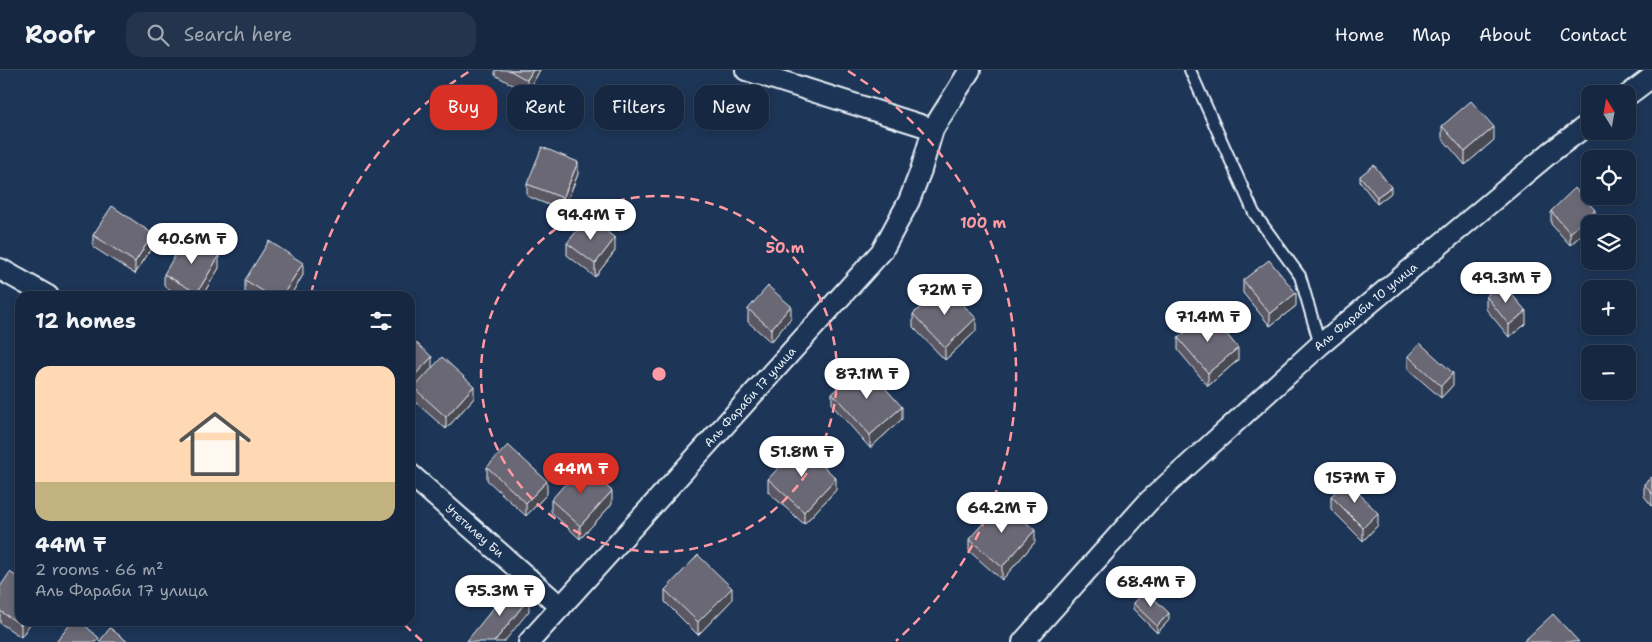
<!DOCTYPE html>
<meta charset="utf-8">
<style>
:root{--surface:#162841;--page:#23344c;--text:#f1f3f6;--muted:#9ea6b1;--line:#35445a;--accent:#d93025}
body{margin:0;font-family:"Shantell Sans",sans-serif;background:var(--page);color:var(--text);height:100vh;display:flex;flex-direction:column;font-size:19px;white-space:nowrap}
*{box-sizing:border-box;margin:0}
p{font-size:16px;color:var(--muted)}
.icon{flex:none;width:28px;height:28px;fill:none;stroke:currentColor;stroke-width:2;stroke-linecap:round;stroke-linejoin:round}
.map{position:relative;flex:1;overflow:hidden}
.drawer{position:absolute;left:15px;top:221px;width:400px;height:335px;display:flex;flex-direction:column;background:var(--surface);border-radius:15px;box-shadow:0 2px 8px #0003,0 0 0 1px var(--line)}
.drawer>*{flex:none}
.hud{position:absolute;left:430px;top:15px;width:475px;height:45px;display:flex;gap:10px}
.needle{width:32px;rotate:349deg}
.buttons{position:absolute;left:1581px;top:15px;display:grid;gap:10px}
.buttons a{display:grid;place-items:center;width:55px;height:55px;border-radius:10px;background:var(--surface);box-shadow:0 2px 8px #0003,0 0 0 1px var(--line);font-size:25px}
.price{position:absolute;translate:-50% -42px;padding:0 11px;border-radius:18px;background:#fff;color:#222;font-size:16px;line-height:32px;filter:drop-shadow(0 1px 2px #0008)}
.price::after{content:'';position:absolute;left:50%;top:30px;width:15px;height:11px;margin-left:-8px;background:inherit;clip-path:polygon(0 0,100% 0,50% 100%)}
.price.current{background:var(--accent);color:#fff}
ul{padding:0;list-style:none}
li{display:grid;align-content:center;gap:10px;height:265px;padding:0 20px}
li+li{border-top:1px solid var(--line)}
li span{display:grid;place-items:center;height:155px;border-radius:15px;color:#555}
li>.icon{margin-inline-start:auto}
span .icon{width:90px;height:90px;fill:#fffc;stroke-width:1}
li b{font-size:21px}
h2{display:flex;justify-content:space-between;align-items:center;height:60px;padding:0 20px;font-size:21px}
.tag{padding:0 18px;border-radius:15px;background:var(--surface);box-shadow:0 2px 8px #0003,0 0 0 1px var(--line);font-size:18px;line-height:45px}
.tag.current{background:var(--accent);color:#fff}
header{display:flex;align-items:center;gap:30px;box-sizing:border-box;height:70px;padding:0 25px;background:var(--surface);border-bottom:1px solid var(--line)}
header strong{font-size:24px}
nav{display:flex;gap:28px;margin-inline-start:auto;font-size:18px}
.search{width:350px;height:45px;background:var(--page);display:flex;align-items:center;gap:12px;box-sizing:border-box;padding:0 18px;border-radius:15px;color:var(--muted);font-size:19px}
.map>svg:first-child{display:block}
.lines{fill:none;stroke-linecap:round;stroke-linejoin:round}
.lane-casing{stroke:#e8f1f8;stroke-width:14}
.street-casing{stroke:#e8f1f8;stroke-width:24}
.lane{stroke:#1d3557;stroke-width:10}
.street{stroke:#1d3557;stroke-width:20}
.wall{fill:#5b5964;stroke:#e8f1f8}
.shaded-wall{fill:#4a4851;stroke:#e8f1f8}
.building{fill:#6a6774;stroke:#e8f1f8}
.ring{fill:none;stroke:#ff9aa2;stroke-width:2.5;stroke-dasharray:9 6}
.labels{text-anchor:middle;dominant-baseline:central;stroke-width:4;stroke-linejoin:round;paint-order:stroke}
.street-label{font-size:12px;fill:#e8f1f8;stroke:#1d3557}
.centre{fill:#ff9aa2;stroke:#1d3557;stroke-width:2.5}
.ring-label{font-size:15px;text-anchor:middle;font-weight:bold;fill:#ff9aa2;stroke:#1d3557;stroke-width:4;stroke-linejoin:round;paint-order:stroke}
</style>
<header>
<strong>Roofr</strong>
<div class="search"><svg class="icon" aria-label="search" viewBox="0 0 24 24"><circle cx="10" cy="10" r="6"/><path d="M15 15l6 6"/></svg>Search here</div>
<nav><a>Home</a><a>Map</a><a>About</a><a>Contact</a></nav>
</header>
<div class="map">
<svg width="1652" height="572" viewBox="0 0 1652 572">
<rect width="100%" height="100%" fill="#1d3557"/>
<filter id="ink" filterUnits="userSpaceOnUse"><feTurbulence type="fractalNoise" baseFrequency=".02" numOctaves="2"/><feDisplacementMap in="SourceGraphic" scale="10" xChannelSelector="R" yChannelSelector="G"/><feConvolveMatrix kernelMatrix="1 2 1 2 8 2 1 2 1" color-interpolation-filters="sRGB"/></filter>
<g filter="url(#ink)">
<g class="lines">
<g class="lane-casing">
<polyline id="lane" points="1190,0 1254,143 1300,206 1320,275"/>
</g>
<g class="street-casing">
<g id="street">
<polyline points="746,0 933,59 970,0"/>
<polyline points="1628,25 1652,7"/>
<polyline points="0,199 48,226"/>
<path id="s1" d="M410,404L561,537"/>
<path id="s2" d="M529,572L882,181L909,131L921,100L933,59"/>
<path id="s3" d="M1023,572L1149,431L1320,275L1551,82L1590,53"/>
</g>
</g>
<use href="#lane" class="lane"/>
<use href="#street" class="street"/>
</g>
<g class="wall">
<polygon points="495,0 540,0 527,23 495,5"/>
<polygon points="1442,56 1494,70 1465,95 1442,68"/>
<polygon points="578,104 563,141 527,126 527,114"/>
<polygon points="1360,106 1391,123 1377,134 1360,112"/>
<polygon points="1551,141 1595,153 1590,154 1590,157 1570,175 1551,154"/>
<polygon points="93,165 153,176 135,204 93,177"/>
<polygon points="567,173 615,181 595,207 567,185"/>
<polygon points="219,198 202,226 181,226 164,216 164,204"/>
<polygon points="303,205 290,226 251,226 245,222 245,210"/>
<polygon points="1243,210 1296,236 1270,256 1243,223"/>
<polygon points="1486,226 1526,254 1509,267 1486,239"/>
<polygon points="748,239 791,248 771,272 748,252"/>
<polygon points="913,244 976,261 945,290 913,257"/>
<polygon points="410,267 432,298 474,328 446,359 414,331 414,319 410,323"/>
<polygon points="1178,268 1238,290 1208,316 1178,280"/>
<polygon points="1408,286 1453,315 1441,328 1408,299"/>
<polygon points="832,323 902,349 870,378 832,335"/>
<polygon points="487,397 547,424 526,446 487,410"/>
<polygon points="1652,407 1652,436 1644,426 1644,414"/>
<polygon points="768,409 836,420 804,454 768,422"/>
<polygon points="1331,426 1378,455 1363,471 1331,439"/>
<polygon points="551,430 612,434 580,469 551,442"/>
<polygon points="969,469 1035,472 1002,510 969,481"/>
<polygon points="0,517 32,551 21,567 0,553"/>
<polygon points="665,520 732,530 698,565 665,532"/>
<polygon points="1133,533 1169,550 1157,563 1133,539"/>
</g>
<g class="shaded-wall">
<polygon points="533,0 540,0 527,23 527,10"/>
<polygon points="1494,57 1494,70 1465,95 1465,82"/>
<polygon points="578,92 578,104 563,141 563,128"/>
<polygon points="1391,117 1391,123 1377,134 1377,127"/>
<polygon points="1595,140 1595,153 1594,154 1590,154 1590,157 1570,175 1570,163"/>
<polygon points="153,164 153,176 135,204 135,192"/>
<polygon points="615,168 615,181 595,207 595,194"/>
<polygon points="219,186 219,198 202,226 197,226 197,223"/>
<polygon points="303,193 303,205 290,226 282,226"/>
<polygon points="1296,223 1296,236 1270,256 1270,244"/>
<polygon points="791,236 791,248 771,272 771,259"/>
<polygon points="1526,241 1526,254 1509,267 1509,255"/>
<polygon points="976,248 976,261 945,290 945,278"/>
<polygon points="1238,278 1238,290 1208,316 1208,303"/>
<polygon points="432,287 432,299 410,323 410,310"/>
<polygon points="1453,303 1453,315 1441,328 1441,316"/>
<polygon points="474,316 474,328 446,359 446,347"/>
<polygon points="902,337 902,349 870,378 870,365"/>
<polygon points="836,408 836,420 804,454 804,442"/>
<polygon points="547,411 547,424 526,446 526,433"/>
<polygon points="612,421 612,434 580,469 580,456"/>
<polygon points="1378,443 1378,455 1363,471 1363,458"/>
<polygon points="1035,460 1035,472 1002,510 1002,497"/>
<polygon points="732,518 732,530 698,565 698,552"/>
<polygon points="529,528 529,541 504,572 494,572"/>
<polygon points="1169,543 1169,550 1157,563 1157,556"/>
<polygon points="24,551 32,551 21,567 21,555"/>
</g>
<g class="building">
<polygon points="509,0 533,0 527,10"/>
<polygon points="1471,31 1494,57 1465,82 1442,56"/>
<polygon points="542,77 578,92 563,128 527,114"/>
<polygon points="1374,95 1391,117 1377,127 1360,106"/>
<polygon points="1575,118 1595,140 1570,163 1551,141"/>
<polygon points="112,136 153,164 135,192 93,165"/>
<polygon points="588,147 615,168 595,194 567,173"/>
<polygon points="186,167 219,186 197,223 164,204"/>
<polygon points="269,171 303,193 282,226 271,226 245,210"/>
<polygon points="1269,190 1296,223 1270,244 1243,210"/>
<polygon points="1502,213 1526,241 1509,255 1486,226"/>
<polygon points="944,215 976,248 945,278 913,244"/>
<polygon points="768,216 791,236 771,259 748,239"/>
<polygon points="1209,242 1238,278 1208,303 1178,268"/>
<polygon points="410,267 432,287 410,310"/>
<polygon points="1420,273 1453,303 1441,316 1408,286"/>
<polygon points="442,287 474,316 446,347 414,318"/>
<polygon points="864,294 902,337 870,365 832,323"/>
<polygon points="508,375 547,411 526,433 487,397"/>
<polygon points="800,375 836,408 804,442 768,409"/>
<polygon points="582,395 612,421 580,456 551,430"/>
<polygon points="1652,407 1652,424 1644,414"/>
<polygon points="1347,411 1378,443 1363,458 1331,426"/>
<polygon points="1002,432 1035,460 1002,497 969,469"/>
<polygon points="698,485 732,518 698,552 665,520"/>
<polygon points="10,502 20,509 20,551 24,551 21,555 0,541 0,517"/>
<polygon points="512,515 529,528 494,572 466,572"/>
<polygon points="1145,520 1169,543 1157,556 1133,533"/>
<polygon points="1553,544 1579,572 1523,572"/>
<polygon points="73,551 80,551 99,568 96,572 56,572"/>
<polygon points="110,558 128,572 99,572"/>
</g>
</g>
<g class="ring">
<circle cx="659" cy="304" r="178"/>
<path d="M422 571A357 357 0 0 1 402 552M311 224A357 357 0 0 1 470 1M848 1A357 357 0 0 1 896 571"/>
</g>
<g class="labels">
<g class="street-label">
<text stroke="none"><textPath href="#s3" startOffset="480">Аль Фараби 10 улица</textPath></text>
<text stroke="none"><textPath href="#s2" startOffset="330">Аль Фараби 17 улица</textPath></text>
<text stroke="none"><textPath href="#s1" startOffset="86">Утетилеу Би</textPath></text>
</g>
</g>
<circle cx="659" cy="304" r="8" class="centre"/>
<g class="ring-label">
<text x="983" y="158">100 m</text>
<text x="785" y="183">50 m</text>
</g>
</svg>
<div class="buttons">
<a><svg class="needle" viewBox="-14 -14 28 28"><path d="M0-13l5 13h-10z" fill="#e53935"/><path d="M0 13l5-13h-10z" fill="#9ea6b1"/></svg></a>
<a><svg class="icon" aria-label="locate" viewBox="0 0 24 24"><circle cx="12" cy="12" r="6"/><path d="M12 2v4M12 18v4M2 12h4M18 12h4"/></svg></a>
<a><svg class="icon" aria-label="layers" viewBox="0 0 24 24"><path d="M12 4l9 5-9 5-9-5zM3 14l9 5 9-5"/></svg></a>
<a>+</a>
<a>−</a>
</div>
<b class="price" style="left:591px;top:171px">94.4M ₸</b>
<b class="price" style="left:192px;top:195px">40.6M ₸</b>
<b class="price" style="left:1506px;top:234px">49.3M ₸</b>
<b class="price" style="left:945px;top:246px">72M ₸</b>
<b class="price" style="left:1208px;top:273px">71.4M ₸</b>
<b class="price" style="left:867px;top:330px">87.1M ₸</b>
<b class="price" style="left:802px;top:408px">51.8M ₸</b>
<b class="price current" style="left:581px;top:425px">44M ₸</b>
<b class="price" style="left:1355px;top:434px">157M ₸</b>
<b class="price" style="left:1002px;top:464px">64.2M ₸</b>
<b class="price" style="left:1151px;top:538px">68.4M ₸</b>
<b class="price" style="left:500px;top:547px">75.3M ₸</b>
<div class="hud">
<a class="tag current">Buy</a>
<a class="tag">Rent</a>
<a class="tag">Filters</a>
<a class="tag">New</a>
</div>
<section class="drawer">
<h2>12 homes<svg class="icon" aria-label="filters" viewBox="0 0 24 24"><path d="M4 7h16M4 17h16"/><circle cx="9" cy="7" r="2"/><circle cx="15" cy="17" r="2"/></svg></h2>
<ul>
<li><span style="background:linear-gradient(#ffd9b3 75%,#c2b280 0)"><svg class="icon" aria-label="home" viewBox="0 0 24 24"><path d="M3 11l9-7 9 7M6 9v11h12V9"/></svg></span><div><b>44M ₸</b><p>2 rooms · 66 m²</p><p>Аль Фараби 17 улица</p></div></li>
</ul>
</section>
</div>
